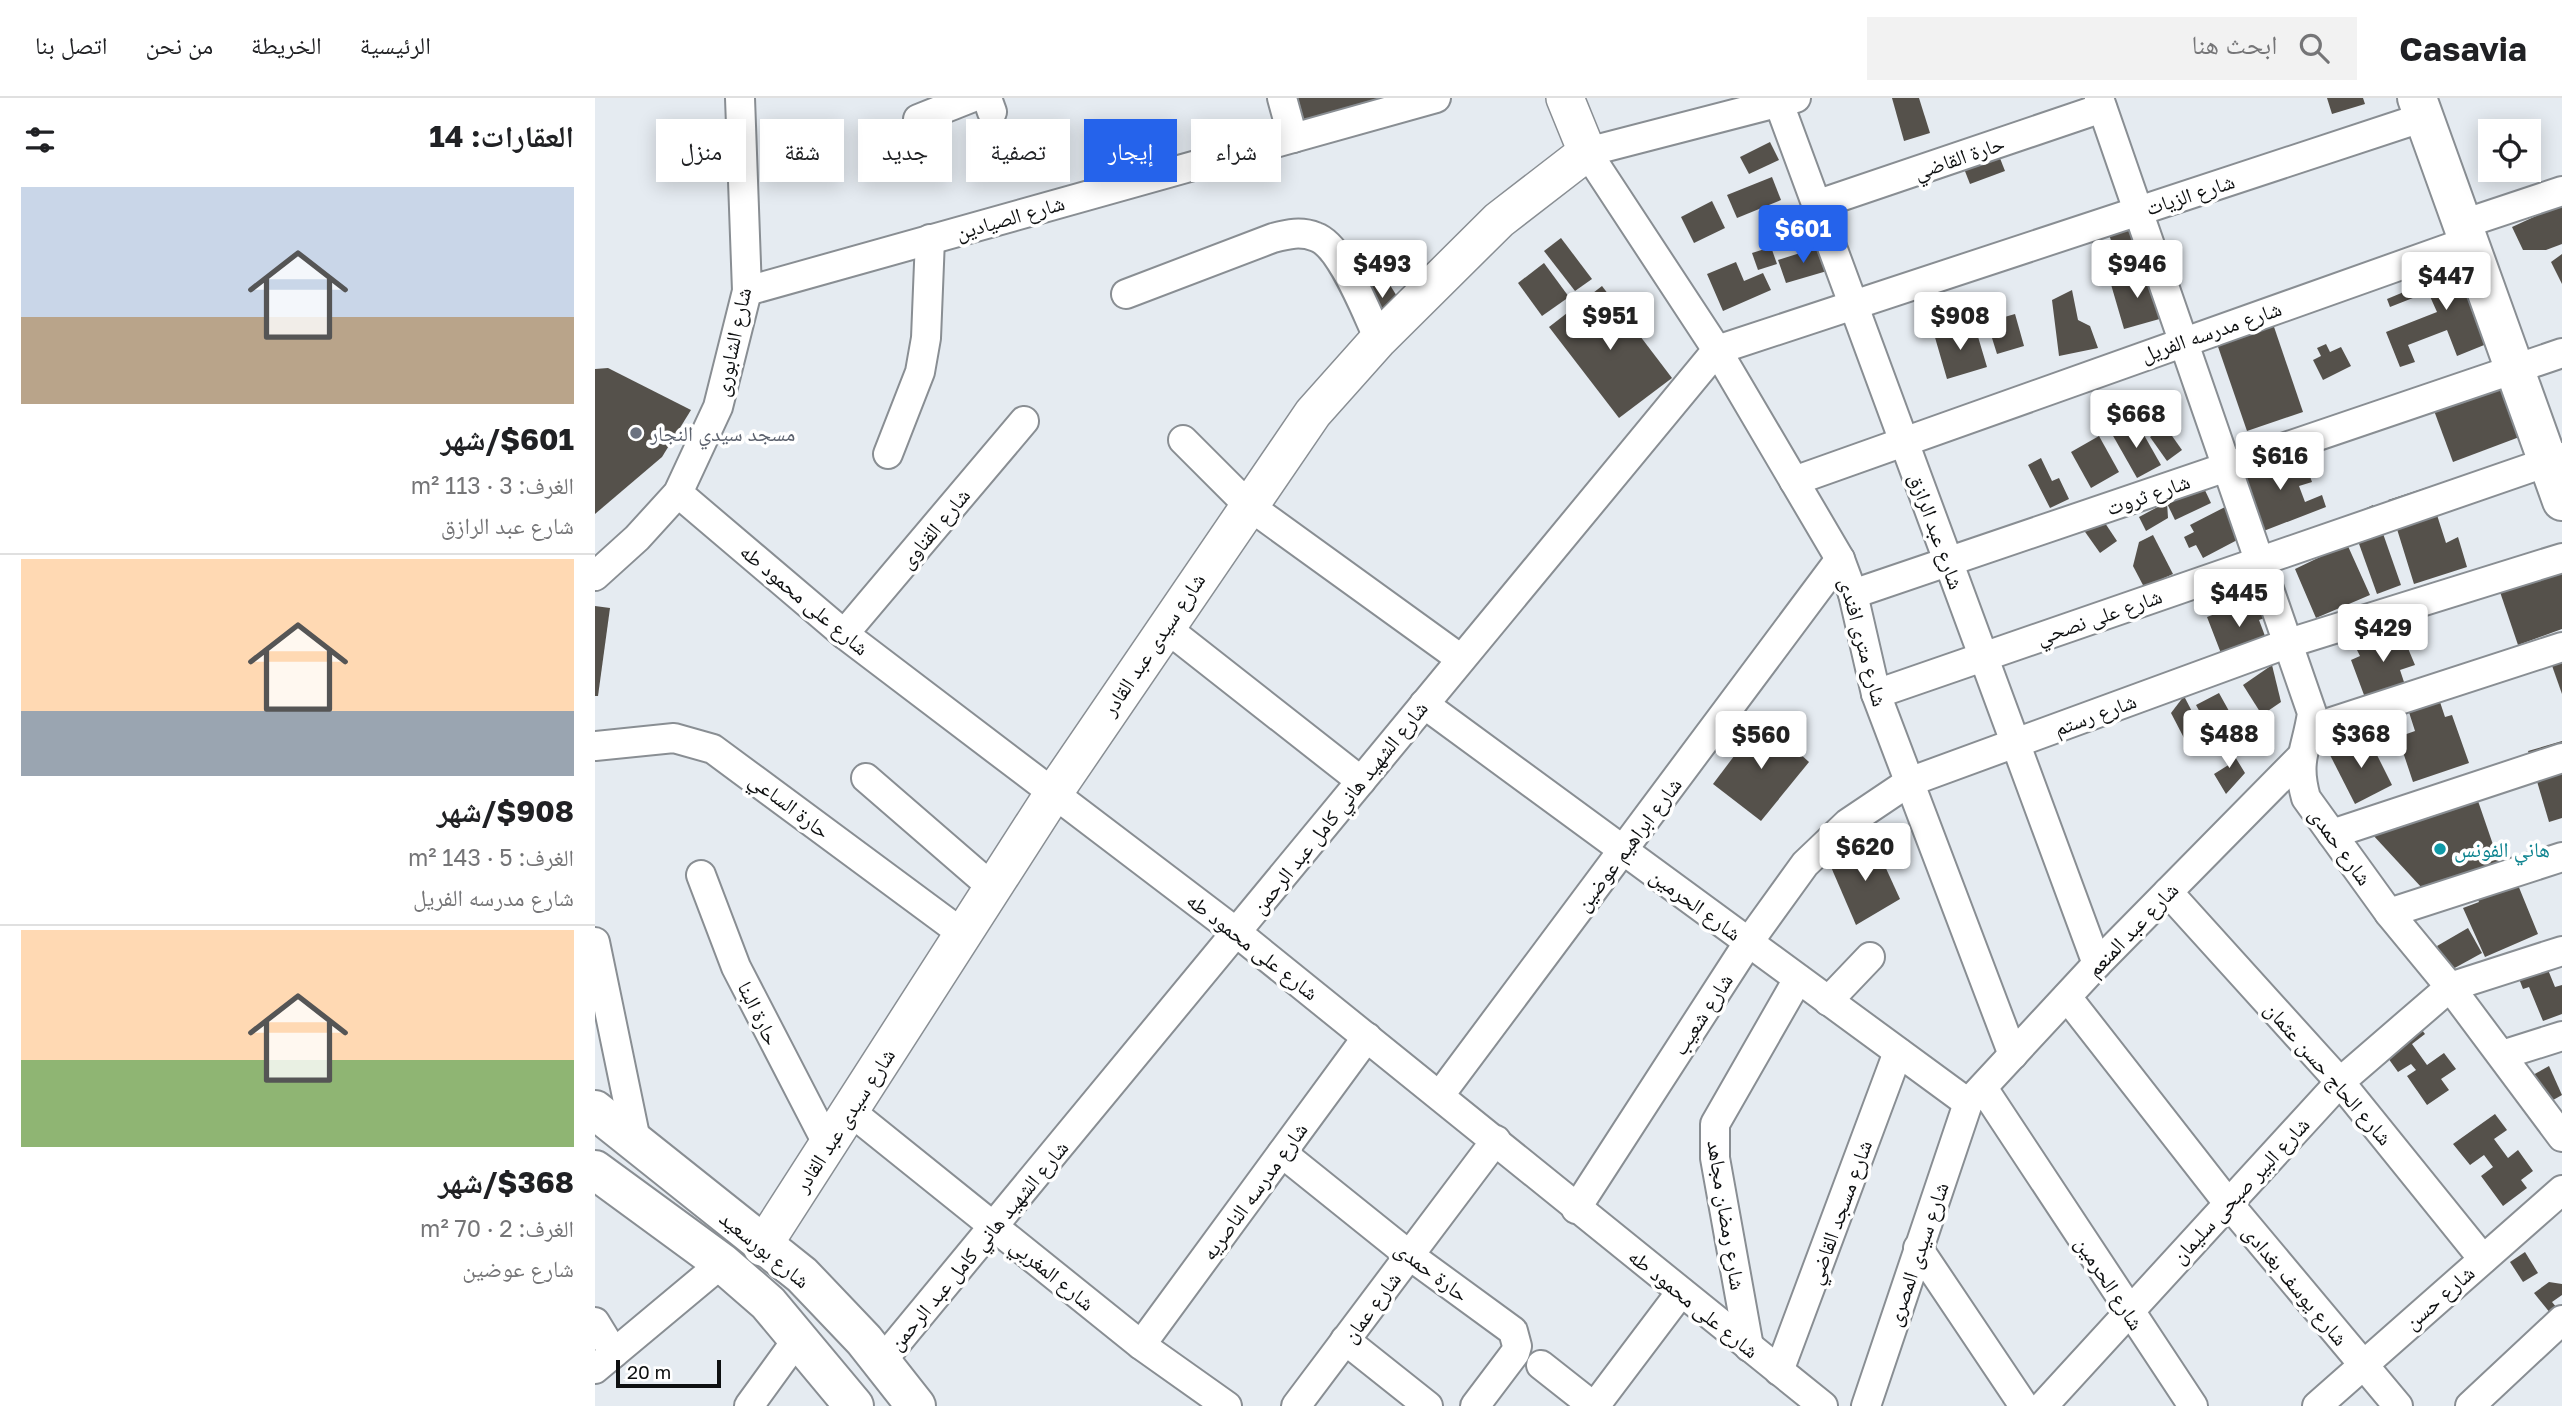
<!DOCTYPE html>
<html lang="ar">
<meta charset="utf-8">
<style>
:root{--surface:#fff;--page:#f2f2f2;--text:#202124;--muted:#757577;--line:#e0e0e0;--accent:#2563eb}
body{margin:0;font-family:"Golos Text","Noto Naskh Arabic",sans-serif;background:var(--page);color:var(--text);direction:rtl;height:100vh;display:flex;flex-direction:column;font-size:26px;white-space:nowrap}
*{box-sizing:border-box;margin:0}
p{font-size:23px;color:var(--muted)}
.icon{flex:none;width:38px;height:38px;fill:none;stroke:currentColor;stroke-width:2;stroke-linecap:round;stroke-linejoin:round}
.map{position:relative;flex:1;overflow:hidden;direction:ltr}
.details{display:flex;flex-direction:column;background:var(--surface);width:595px}
.details>*{flex:none}
.banner{position:absolute;left:21px;top:21px;width:665px;height:63px;direction:rtl;display:flex;gap:14px}
.buttons{position:absolute;left:1883px;top:21px;display:grid;gap:14px}
.buttons a{display:grid;place-items:center;width:63px;height:63px;border-radius:0px;background:var(--surface);box-shadow:0 4px 18px #0003;font-size:35px}
.scale{position:absolute;left:21px;bottom:18px;width:105px;box-sizing:border-box;padding-left:7px;border:4px solid #0e1011;border-top:0;font-size:19px;line-height:24px;white-space:nowrap;color:#0e1011;-webkit-text-stroke:5px #fff;paint-order:stroke}
.price{position:absolute;translate:-50% -60px;padding:0 16px;border-radius:7px;background:#fff;color:#222;font-size:23px;line-height:46px;filter:drop-shadow(0 2px 4px #0008)}
.price::after{content:'';position:absolute;left:50%;top:42px;width:21px;height:16px;margin-left:-10px;background:inherit;clip-path:polygon(0 0,100% 0,50% 100%)}
.price.active{background:var(--accent);color:#fff}
ul{padding:0;list-style:none}
li{display:grid;align-content:center;gap:14px;height:371px;padding:0 21px}
li+li{border-top:2px solid var(--line)}
li span{display:grid;place-items:center;height:217px;border-radius:0px;color:#555}
li>.icon{margin-inline-start:auto}
span .icon{width:126px;height:126px;fill:#fffc;stroke-width:1}
li b{font-size:30px}
h2{display:flex;justify-content:space-between;align-items:center;height:84px;padding:0 21px;font-size:30px}
.pill{padding:0 24px;border-radius:0px;background:var(--surface);box-shadow:0 4px 18px #0003;font-size:24px;line-height:63px}
.pill.active{background:var(--accent);color:#fff}
header{display:flex;align-items:center;gap:42px;box-sizing:border-box;height:98px;padding:0 35px;background:var(--surface);border-bottom:2px solid var(--line)}
header strong{font-size:33px}
nav{display:flex;gap:38px;margin-inline-start:auto;font-size:24px}
.search{width:490px;height:63px;background:var(--page);display:flex;align-items:center;gap:18px;box-sizing:border-box;padding:0 24px;border-radius:0px;color:var(--muted);font-size:26px}
main{display:flex;flex:1;min-height:0}
.map>svg:first-child{display:block}
.building{fill:#55514b}
.lines{fill:none;stroke-linecap:round;stroke-linejoin:round}
.minor-casing{stroke:#898e93;stroke-width:32}
.tertiary-casing{stroke:#898e93;stroke-width:40}
.secondary-casing{stroke:#898e93;stroke-width:42}
.minor{stroke:#fff;stroke-width:28}
.tertiary{stroke:#fff;stroke-width:37}
.secondary{stroke:#fff;stroke-width:38}
.worship-dot{fill:#6b7280;stroke:#fff;stroke-width:2.5}
.culture-dot{fill:#0f9aa8;stroke:#fff;stroke-width:2.5}
.labels{text-anchor:middle;dominant-baseline:central;stroke-width:7;stroke-linejoin:round;paint-order:stroke}
.street-label{font-size:21px;fill:#0e1011;stroke:#fff}
.worship-label{font-size:21px;fill:#5b616d;stroke:#fff;text-anchor:start}
.culture-label{font-size:21px;fill:#0d838f;stroke:#fff;text-anchor:start}
</style>
<header>
<strong>Casavia</strong>
<div class="search"><svg class="icon" aria-label="search" viewBox="0 0 24 24"><circle cx="10" cy="10" r="6"/><path d="M15 15l6 6"/></svg>ابحث هنا</div>
<nav><a>الرئيسية</a><a>الخريطة</a><a>من نحن</a><a>اتصل بنا</a></nav>
</header>
<main>
<div class="map">
<svg width="1967" height="1308" viewBox="0 0 1967 1308">
<rect width="100%" height="100%" fill="#e5ebf1"/>
<g class="building">
<polygon points="703,0 794,0 794,1 709,22"/>
<polygon points="1297,0 1324,0 1335,35 1309,43"/>
<polygon points="1732,0 1768,0 1770,6 1737,16"/>
<polygon points="1175,44 1184,62 1154,76 1145,59"/>
<polygon points="1401,50 1410,73 1375,86 1366,63"/>
<polygon points="1177,79 1186,102 1142,120 1132,97"/>
<polygon points="1117,103 1130,130 1099,145 1086,119"/>
<polygon points="1967,106 1967,146 1951,152 1928,152 1917,129"/>
<polygon points="1540,120 1544,155 1522,158 1509,124"/>
<polygon points="966,140 997,181 980,193 949,153"/>
<polygon points="1176,149 1182,166 1163,172 1157,155"/>
<polygon points="1224,149 1232,173 1191,185 1183,162"/>
<polygon points="1869,155 1904,241 1862,258 1852,232 1813,247 1820,264 1805,269 1791,234 1842,214 1833,194 1795,209 1792,201 1840,181 1835,169"/>
<polygon points="1967,156 1967,186 1956,164"/>
<polygon points="1141,164 1149,183 1168,175 1176,192 1128,213 1112,176"/>
<polygon points="949,165 974,199 947,218 923,185"/>
<polygon points="1554,172 1568,220 1529,231 1515,183"/>
<polygon points="790,179 808,208 785,226 767,192"/>
<polygon points="1007,188 1077,280 1024,320 954,229"/>
<polygon points="1477,192 1483,222 1495,228 1503,250 1464,258 1457,202"/>
<polygon points="1420,216 1429,248 1402,256 1392,224"/>
<polygon points="1676,220 1708,314 1652,333 1620,240"/>
<polygon points="1362,229 1365,237 1381,232 1392,269 1352,281 1339,236"/>
<polygon points="1731,246 1735,254 1746,249 1756,268 1728,282 1718,262 1726,258 1722,250"/>
<polygon points="1908,262 1935,335 1858,364 1831,291"/>
<polygon points="13,270 96,312 67,359 0,416 0,271"/>
<polygon points="1541,323 1566,367 1542,380 1517,336"/>
<polygon points="1570,328 1587,352 1572,363 1555,339"/>
<polygon points="1504,338 1524,374 1496,390 1476,354"/>
<polygon points="1706,353 1717,384 1704,388 1710,404 1727,397 1731,409 1666,434 1644,377"/>
<polygon points="1446,360 1457,383 1464,380 1474,401 1455,410 1433,367"/>
<polygon points="1599,369 1616,405 1580,422 1563,387"/>
<polygon points="1833,389 1851,445 1863,439 1872,469 1819,486 1793,402"/>
<polygon points="1572,404 1573,420 1551,433 1544,419"/>
<polygon points="1778,407 1806,487 1782,496 1754,418"/>
<polygon points="1630,409 1646,440 1608,460 1601,447 1594,450 1589,439 1599,434 1595,427"/>
<polygon points="1506,419 1522,443 1505,455 1488,431"/>
<polygon points="1743,426 1775,497 1721,520 1700,471 1725,459 1712,438"/>
<polygon points="1558,437 1578,476 1549,489 1538,468 1544,444"/>
<polygon points="1967,469 1967,531 1923,547 1904,491"/>
<polygon points="1664,499 1672,519 1664,522 1673,546 1629,563 1612,519"/>
<polygon points="0,508 15,510 3,598 0,598"/>
<polygon points="1802,524 1820,567 1805,572 1811,590 1772,605 1756,562 1765,558 1761,550 1786,540 1782,531"/>
<polygon points="1967,558 1967,596 1955,562"/>
<polygon points="1677,567 1686,604 1667,617 1648,587"/>
<polygon points="1624,595 1644,631 1628,640 1621,628 1614,631 1601,607"/>
<polygon points="1589,598 1606,631 1589,640 1576,615"/>
<polygon points="1843,598 1850,619 1857,617 1874,665 1818,684 1803,639 1820,633 1812,608"/>
<polygon points="1167,621 1214,664 1166,723 1118,686"/>
<polygon points="1773,639 1797,687 1760,706 1735,657"/>
<polygon points="1967,643 1967,720 1954,724 1933,653"/>
<polygon points="1631,644 1650,675 1631,696 1619,676 1635,666 1624,649"/>
<polygon points="1882,700 1905,767 1827,790 1777,736"/>
<polygon points="1278,742 1305,801 1261,827 1236,769"/>
<polygon points="1903,786 1906,794 1923,787 1943,836 1890,859 1868,810 1884,804 1880,795"/>
<polygon points="1873,830 1887,855 1856,872 1842,848"/>
<polygon points="1949,862 1960,889 1967,887 1967,916 1948,923 1934,889 1928,891 1921,873"/>
<polygon points="1824,928 1830,936 1817,946 1832,967 1849,955 1861,971 1846,981 1854,992 1832,1007 1812,978 1821,972 1816,966 1803,974 1788,953"/>
<polygon points="1954,968 1967,997 1951,1006 1936,978"/>
<polygon points="1900,1016 1912,1032 1899,1041 1913,1060 1923,1052 1938,1073 1926,1082 1932,1090 1908,1108 1886,1078 1898,1069 1889,1057 1875,1067 1858,1046"/>
<polygon points="1930,1154 1943,1175 1928,1184 1915,1164"/>
<polygon points="1954,1184 1967,1186 1967,1197 1957,1204 1962,1210 1956,1216 1939,1195"/>
</g>
<g class="lines">
<g class="minor-casing">
<g id="minor">
<polyline points="392,0 397,14"/>
<polyline points="687,0 698,40"/>
<polyline points="1182,0 1502,866"/>
<polyline points="1201,0 992,54 1122,252 1245,461 1258,496 1281,596 1418,957"/>
<path d="M1504,0L1717,615C1712,651 1700,661 1711,700L1794,815L1855,889L1967,1039"/>
<polyline points="323,21 376,0"/>
<polyline points="1221,107 1507,10"/>
<polyline points="1868,126 1967,93"/>
<polyline points="152,193 841,0"/>
<path d="M531,196L678,140C693,136 706,133 721,139C747,148 772,217 784,241"/>
<polyline points="588,342 653,407 866,561"/>
<polyline points="293,356 325,274 331,240 335,141"/>
<polyline points="1199,383 1874,143"/>
<polyline points="83,395 249,536 641,834 1228,1308"/>
<polyline points="0,478 42,440 83,395 123,309 152,193 145,0"/>
<polyline points="1258,496 1967,255"/>
<polyline points="570,529 766,683"/>
<polyline points="249,536 429,323"/>
<polyline points="1281,596 1967,359"/>
<polyline points="829,606 1373,1005"/>
<polyline points="1715,631 1967,549"/>
<polyline points="0,648 79,640 118,651 368,836"/>
<polyline points="271,680 398,790"/>
<polyline points="1737,736 1967,660"/>
<polyline points="106,777 141,869 233,1047"/>
<polyline points="1573,794 1745,984 1888,1161"/>
<polyline points="1794,815 1967,759"/>
<polyline points="0,844 42,1047"/>
<polyline points="1472,899 1633,1105 1803,1308"/>
<polyline points="1233,903 1275,859"/>
<polyline points="1907,957 1967,938"/>
<polyline points="1388,990 1598,1308"/>
<polyline points="845,997 1245,461"/>
<polyline points="255,1013 546,1247 632,1308"/>
<polyline points="687,1055 814,1157 918,1233 922,1248 920,1255 880,1308"/>
<polyline points="981,1111 1153,845 1210,766 1253,725 1314,684 1691,546 1967,460"/>
<polyline points="1323,1150 1429,1308"/>
<polyline points="0,1224 19,1255"/>
<polyline points="750,1242 833,1308"/>
<polyline points="546,1247 772,939"/>
<polyline points="1154,1249 1120,1060 1120,1026 1203,881"/>
<polyline points="286,1264 1122,252 1829,19"/>
<polyline points="946,1267 998,1308"/>
<polyline points="0,1271 127,1165"/>
<polyline points="1184,1273 1303,954"/>
<polyline points="154,1308 204,1239"/>
<polyline points="701,1308 901,1042"/>
<polyline points="1000,1308 1086,1194"/>
<polyline points="1271,1308 1373,1005 1502,866 1705,660"/>
<polyline points="1448,1308 1745,984 1855,889 1967,853"/>
<polyline points="1722,1308 1967,1092"/>
<polyline points="1875,1308 1967,1222"/>
</g>
</g>
<g class="tertiary-casing">
<polyline id="tertiary" points="167,1149 460,693 718,315 784,241 904,122 992,54 970,0"/>
</g>
<g class="secondary-casing">
<g id="secondary">
<polyline points="1822,0 1967,403"/>
<polyline points="0,1012 207,1177 269,1242 321,1308"/>
<polyline points="0,1072 127,1165 173,1205 259,1308"/>
</g>
</g>
<use href="#minor" class="minor"/>
<use href="#tertiary" class="tertiary"/>
<use href="#secondary" class="secondary"/>
</g>
<circle class="worship-dot" cx="41" cy="335" r="7"/>
<circle class="culture-dot" cx="1845" cy="751" r="7"/>
<g class="labels">
<g class="street-label">
<text transform="translate(1364 59) rotate(-19)">حارة القاضي</text>
<text transform="translate(1595 96) rotate(-18)">شارع الزيات</text>
<text transform="translate(415 119) rotate(-16)">شارع الصيادين</text>
<text transform="translate(1616 233) rotate(-19)">شارع مدرسه الفريل</text>
<text transform="translate(137 244) rotate(-78)">شارع الشابورى</text>
<text transform="translate(1553 396) rotate(-19)">شارع ثروت</text>
<text transform="translate(339 430) rotate(-50)">شارع القناوى</text>
<text transform="translate(1342 433) rotate(70)">شارع عبد الرازق</text>
<text transform="translate(210 501) rotate(40)">شارع على محمود طه</text>
<text transform="translate(1504 518) rotate(-19)">شارع على نصحي</text>
<text transform="translate(1269 544) rotate(75)">شارع مترى افندى</text>
<text transform="translate(558 546) rotate(-56)">شارع سيدى عبد القادر</text>
<text transform="translate(1500 616) rotate(-20)">شارع رستم</text>
<text transform="translate(195 707) rotate(37)">حارة الساعي</text>
<text transform="translate(744 709) rotate(-51)">شارع الشهيد هاني كامل عبد الرحمن</text>
<text transform="translate(1033 746) rotate(-53)">شارع ابراهيم عوضين</text>
<text transform="translate(1746 748) rotate(54)">شارع حمدى</text>
<text transform="translate(1101 806) rotate(36)">شارع الحرمين</text>
<text transform="translate(1537 831) rotate(-46)">شارع عبد المنعم</text>
<text transform="translate(658 848) rotate(38)">شارع على محمود طه</text>
<text transform="translate(164 915) rotate(64)">حارة البنا</text>
<text transform="translate(1107 916) rotate(-57)">شارع شعيب</text>
<text transform="translate(1734 975) rotate(49)">شارع الحاج حسن عثمان</text>
<text transform="translate(249 1022) rotate(-57)">شارع سيدى عبد القادر</text>
<text transform="translate(1645 1092) rotate(-47)">شارع البير صبحى سليمان</text>
<text transform="translate(659 1093) rotate(-54)">شارع مدرسه الناصريه</text>
<text transform="translate(1244 1114) rotate(-70)">شارع مسجد القاضي</text>
<text transform="translate(1132 1117) rotate(81)">شارع رمضان مجاهد</text>
<text transform="translate(383 1147) rotate(-50)">شارع الشهيد هاني كامل عبد الرحمن</text>
<text transform="translate(170 1151) rotate(39)">شارع بورسعيد</text>
<text transform="translate(1322 1156) rotate(-71)">شارع سيدى المصرى</text>
<text transform="translate(837 1173) rotate(37)">حارة حمدى</text>
<text transform="translate(458 1176) rotate(39)">شارع المغربي</text>
<text transform="translate(1515 1185) rotate(57)">شارع الحرمين</text>
<text transform="translate(1701 1187) rotate(50)">شارع يوسف بغدادى</text>
<text transform="translate(1844 1199) rotate(-41)">شارع حسن</text>
<text transform="translate(1099 1205) rotate(39)">شارع على محمود طه</text>
<text transform="translate(776 1209) rotate(-53)">شارع عمان</text>
</g>
<g class="worship-label">
<text x="55" y="335">مسجد سيدي النجار</text>
</g>
<g class="culture-label">
<text x="1859" y="751">هاني الفونس</text>
</g>
</g>
</svg>
<div class="buttons">
<a><svg class="icon" aria-label="locate" viewBox="0 0 24 24"><circle cx="12" cy="12" r="6"/><path d="M12 2v4M12 18v4M2 12h4M18 12h4"/></svg></a>
</div>
<div class="scale">20 m</div>
<b class="price active" style="left:1208px;top:167px">$601</b>
<b class="price" style="left:787px;top:202px">$493</b>
<b class="price" style="left:1542px;top:202px">$946</b>
<b class="price" style="left:1851px;top:214px">$447</b>
<b class="price" style="left:1015px;top:254px">$951</b>
<b class="price" style="left:1365px;top:254px">$908</b>
<b class="price" style="left:1541px;top:352px">$668</b>
<b class="price" style="left:1685px;top:394px">$616</b>
<b class="price" style="left:1644px;top:531px">$445</b>
<b class="price" style="left:1788px;top:566px">$429</b>
<b class="price" style="left:1634px;top:672px">$488</b>
<b class="price" style="left:1766px;top:672px">$368</b>
<b class="price" style="left:1166px;top:673px">$560</b>
<b class="price" style="left:1270px;top:785px">$620</b>
<div class="banner">
<a class="pill">شراء</a>
<a class="pill active">إيجار</a>
<a class="pill">تصفية</a>
<a class="pill">جديد</a>
<a class="pill">شقة</a>
<a class="pill">منزل</a>
</div>
</div>
<section class="details">
<h2>العقارات: 14<svg class="icon" aria-label="filters" viewBox="0 0 24 24"><path d="M4 7h16M4 17h16"/><circle cx="9" cy="7" r="2"/><circle cx="15" cy="17" r="2"/></svg></h2>
<ul>
<li><span style="background:linear-gradient(#c9d6e8 60%,#b9a48a 0)"><svg class="icon" aria-label="home" viewBox="0 0 24 24"><path d="M3 11l9-7 9 7M6 9v11h12V9"/></svg></span><div><b>$601/شهر</b><p>الغرف: 3 · 113 m²</p><p>شارع عبد الرازق</p></div></li>
<li><span style="background:linear-gradient(#ffd9b3 70%,#9aa5b1 0)"><svg class="icon" aria-label="home" viewBox="0 0 24 24"><path d="M3 11l9-7 9 7M6 9v11h12V9"/></svg></span><div><b>$908/شهر</b><p>الغرف: 5 · 143 m²</p><p>شارع مدرسه الفريل</p></div></li>
<li><span style="background:linear-gradient(#ffd9b3 60%,#8fb573 0)"><svg class="icon" aria-label="home" viewBox="0 0 24 24"><path d="M3 11l9-7 9 7M6 9v11h12V9"/></svg></span><div><b>$368/شهر</b><p>الغرف: 2 · 70 m²</p><p>شارع عوضين</p></div></li>
</ul>
</section>
</main>
